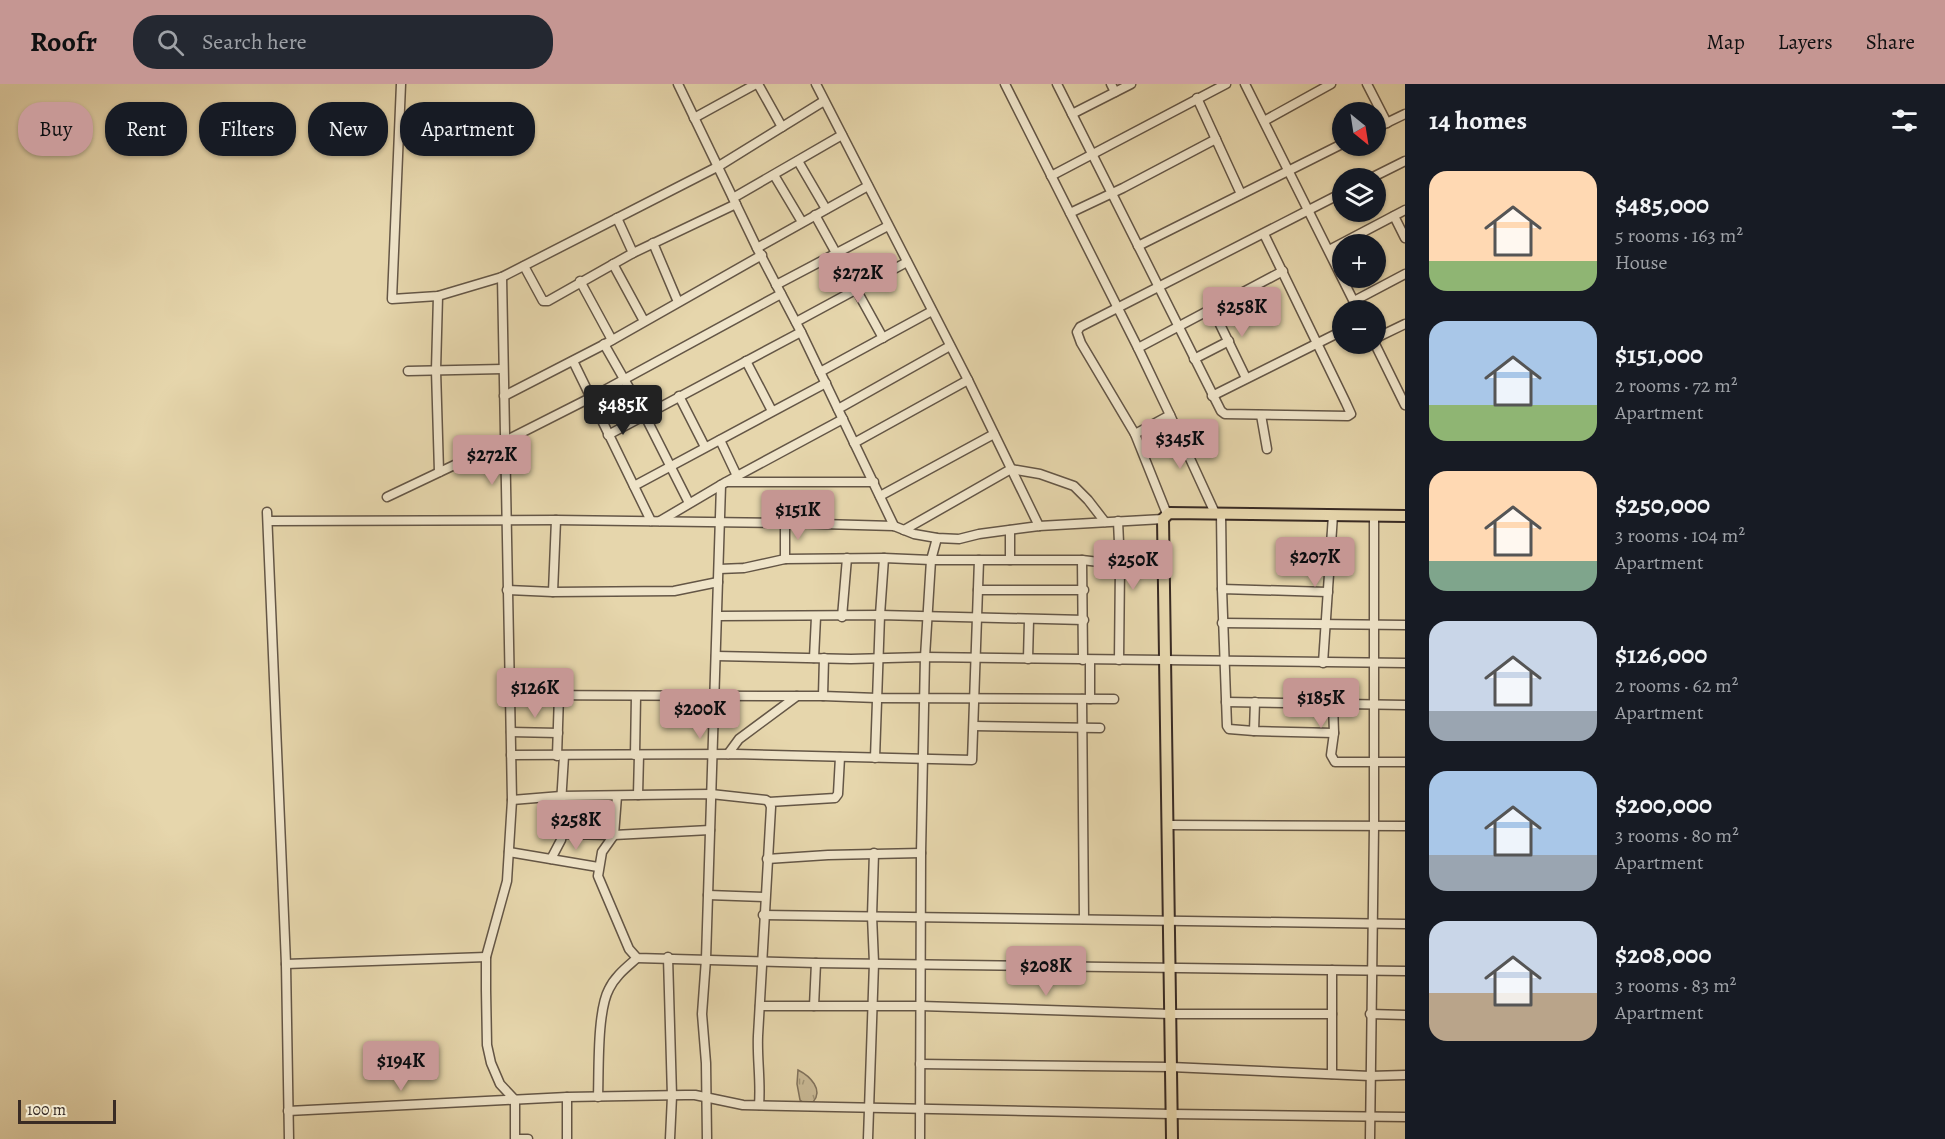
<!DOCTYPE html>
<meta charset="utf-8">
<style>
:root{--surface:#171b24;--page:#242831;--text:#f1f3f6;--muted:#9ea1a6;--accent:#c59692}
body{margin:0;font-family:Alegreya,serif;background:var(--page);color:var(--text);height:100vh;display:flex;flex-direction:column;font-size:22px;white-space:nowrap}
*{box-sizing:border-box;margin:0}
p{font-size:20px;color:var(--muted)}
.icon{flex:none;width:33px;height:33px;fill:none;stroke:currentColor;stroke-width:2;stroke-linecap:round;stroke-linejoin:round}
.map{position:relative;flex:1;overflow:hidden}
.panel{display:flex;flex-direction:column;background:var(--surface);width:540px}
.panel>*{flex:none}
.top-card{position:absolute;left:18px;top:18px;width:570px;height:54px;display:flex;gap:12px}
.needle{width:39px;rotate:150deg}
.buttons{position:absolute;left:1332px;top:18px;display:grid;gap:12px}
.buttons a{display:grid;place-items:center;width:54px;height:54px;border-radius:50%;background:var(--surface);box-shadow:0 2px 4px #0004;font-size:30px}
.scale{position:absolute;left:18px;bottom:15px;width:98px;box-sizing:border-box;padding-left:6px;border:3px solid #392b24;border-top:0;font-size:16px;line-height:21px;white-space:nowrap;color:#392b24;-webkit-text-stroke:4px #efe4c9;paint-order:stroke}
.price{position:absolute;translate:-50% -51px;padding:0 14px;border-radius:6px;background:var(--accent);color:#111;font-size:20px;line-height:39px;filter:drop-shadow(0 2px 3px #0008)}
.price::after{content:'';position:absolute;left:50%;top:36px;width:18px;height:14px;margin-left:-9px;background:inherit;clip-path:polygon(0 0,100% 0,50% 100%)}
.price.on{background:#222;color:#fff}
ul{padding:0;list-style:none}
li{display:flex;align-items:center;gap:18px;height:150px;padding:0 24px}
li span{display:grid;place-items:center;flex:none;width:168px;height:120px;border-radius:18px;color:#555}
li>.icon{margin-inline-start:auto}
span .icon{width:72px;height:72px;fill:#fffc;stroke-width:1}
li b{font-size:26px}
h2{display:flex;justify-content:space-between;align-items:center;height:72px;padding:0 24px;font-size:26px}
.chip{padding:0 21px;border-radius:24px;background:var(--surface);box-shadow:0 2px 4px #0004;font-size:21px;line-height:54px}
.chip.on{background:var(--accent);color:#111}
header{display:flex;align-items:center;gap:36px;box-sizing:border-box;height:84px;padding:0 30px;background:var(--accent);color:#111}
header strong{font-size:28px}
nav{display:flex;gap:33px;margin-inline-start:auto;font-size:21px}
.search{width:420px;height:54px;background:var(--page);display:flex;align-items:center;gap:15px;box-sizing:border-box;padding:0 21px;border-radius:24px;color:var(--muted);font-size:22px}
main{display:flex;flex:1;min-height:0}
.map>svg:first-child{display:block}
.grass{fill:url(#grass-tufts);stroke:#81725c;stroke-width:1.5}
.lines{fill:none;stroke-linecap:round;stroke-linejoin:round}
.minor-casing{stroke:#645646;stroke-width:11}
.major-casing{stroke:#392b24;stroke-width:14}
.minor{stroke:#efe4c9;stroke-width:8}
.major{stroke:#e6d6ac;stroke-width:10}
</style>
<header>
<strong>Roofr</strong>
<div class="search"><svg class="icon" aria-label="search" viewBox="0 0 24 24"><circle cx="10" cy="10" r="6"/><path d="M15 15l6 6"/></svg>Search here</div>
<nav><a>Map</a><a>Layers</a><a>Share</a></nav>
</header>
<main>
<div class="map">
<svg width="1405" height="1055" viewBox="0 0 1405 1055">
<defs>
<pattern id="grass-tufts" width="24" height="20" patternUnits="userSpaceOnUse" patternTransform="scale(1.5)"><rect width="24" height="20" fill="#c9b995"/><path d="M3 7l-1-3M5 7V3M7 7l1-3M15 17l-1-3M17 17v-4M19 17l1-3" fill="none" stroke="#a49779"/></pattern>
</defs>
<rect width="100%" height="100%" fill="#e6d6ac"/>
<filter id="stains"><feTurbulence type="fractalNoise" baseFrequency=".00333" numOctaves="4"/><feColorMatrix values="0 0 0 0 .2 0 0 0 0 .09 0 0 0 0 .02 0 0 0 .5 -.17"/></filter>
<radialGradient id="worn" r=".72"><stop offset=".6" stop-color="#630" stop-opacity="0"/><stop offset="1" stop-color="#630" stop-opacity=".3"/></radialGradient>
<path class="grass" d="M798,986C810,992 824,1006 813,1018L804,1019L800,1016L797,1000Z"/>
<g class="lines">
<g class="minor-casing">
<g id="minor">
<polyline points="401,0 392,215 438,212 502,193 719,82 824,17"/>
<polyline points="678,0 757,164 801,248 894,442"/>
<polyline points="758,0 782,43"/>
<polyline points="816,0 968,296 1039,442"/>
<polyline points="1005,0 1138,264 1170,331 1135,350 1167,430"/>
<polyline points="1057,0 1221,327 1225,330 1348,332 1351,330 1346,319 1264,150"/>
<polyline points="1111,0 1115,8"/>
<polyline points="1245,0 1358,226"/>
<polyline points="1367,0 1387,39"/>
<polyline points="1197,14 1241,110"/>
<polyline points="1072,30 1131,0"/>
<polyline points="694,34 756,0"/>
<polyline points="1264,37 1331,0"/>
<polyline points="1376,44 1405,30"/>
<polyline points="798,77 826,125"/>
<polyline points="774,91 802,138"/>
<polyline points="1051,92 1226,0"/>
<polyline points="1371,94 1405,77"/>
<polyline points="733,114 842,51"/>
<polyline points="1070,129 1123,104 1216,55"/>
<polyline points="815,131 883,254"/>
<polyline points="1394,132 1405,154"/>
<polyline points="617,134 633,169"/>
<polyline points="653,159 678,218"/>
<polyline points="1138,162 1342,60"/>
<polyline points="757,164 868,102"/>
<polyline points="1329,166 1405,126"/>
<polyline points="613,180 644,237"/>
<polyline points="524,182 543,217 548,217 633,169 736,120"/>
<polyline points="502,193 512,716 507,797 486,873 486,906 487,961 491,979 500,1000 515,1016 515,1055 528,1055"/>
<polyline points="580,197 612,256"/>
<polyline points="776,201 888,142"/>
<polyline points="438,212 436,286 439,388"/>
<polyline points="1354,217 1405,190"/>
<polyline points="1213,226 1246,294"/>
<polyline points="796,238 907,178"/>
<polyline points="1376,254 1405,240"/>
<polyline points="604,260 644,330 689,419"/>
<polyline points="1375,260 1405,321"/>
<polyline points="1138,264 1283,187"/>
<polyline points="1194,275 1229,257"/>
<polyline points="573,277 651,437"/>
<polyline points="746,277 772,327"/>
<polyline points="408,287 503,285"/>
<polyline points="820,288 932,227"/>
<polyline points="504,312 607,259 762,171"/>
<polyline points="679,312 705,363"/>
<polyline points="1212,312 1342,247"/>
<polyline points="838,325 950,262"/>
<polyline points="1170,331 1215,429"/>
<polyline points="1261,331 1267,365"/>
<polyline points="1135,350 1081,259 1077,248 1080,243 1342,109"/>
<polyline points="608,351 801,248"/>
<polyline points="720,356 737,392"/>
<polyline points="854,359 968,296"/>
<polyline points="727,398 874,398"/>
<polyline points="634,402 826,299"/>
<polyline points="880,412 994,350"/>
<polyline points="387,413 505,357 590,314 781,210"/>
<polyline points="267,428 286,880 289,1055"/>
<polyline points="1221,429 1222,505"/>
<polyline points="268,437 556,436 785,439 894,442 914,450 937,454 959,455 979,450 1039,442 1163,435"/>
<polyline points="660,437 726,398 843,335"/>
<polyline points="1118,437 1120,481 1119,576"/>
<polyline points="904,446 1011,385 1040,390 1074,402 1088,416 1105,438"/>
<polyline points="785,475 785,439"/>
<polyline points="1010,476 1010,446"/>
<polyline points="1082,476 1083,576"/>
<polyline points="719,485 744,484 785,475 884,474 931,476 1082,476 1116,480 1125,483 1164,483"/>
<polyline points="507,506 553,508 674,507 718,498"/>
<polyline points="978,506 1084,506"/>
<polyline points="553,508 556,436"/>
<polyline points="1328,508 1222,505 1227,642 1229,645 1254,647 1334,649"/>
<polyline points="718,532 880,531 1084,536"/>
<polyline points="842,533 847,474"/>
<polyline points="1222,539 1405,541"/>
<polyline points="716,572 851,575 925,573 1405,579"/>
<polyline points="814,574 816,533"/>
<polyline points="824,574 823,612 877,614 1114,615"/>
<polyline points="1028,575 1029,536"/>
<polyline points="1323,579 1333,431"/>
<polyline points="510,611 797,612"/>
<polyline points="1082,615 1084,835"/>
<polyline points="1090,615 1090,576"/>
<polyline points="1226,618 1405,621"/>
<polyline points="1333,620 1334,649 1331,671 1335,678 1405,678"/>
<polyline points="974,642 1100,644"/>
<polyline points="1254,647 1255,618"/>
<polyline points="511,648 558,649"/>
<polyline points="728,670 739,655 797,612 823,612"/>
<polyline points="511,671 735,670 972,676 979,476"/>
<polyline points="635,671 636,612"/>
<polyline points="557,672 559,611"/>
<polyline points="564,672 560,735 562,750 614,751 710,746"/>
<polyline points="875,674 880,531 884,474"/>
<polyline points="638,711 639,671"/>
<polyline points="617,712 614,751 602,768 598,792 629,865 637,874 816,879 1405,887"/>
<polyline points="512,716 561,712 711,710 766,716 769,718 835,714 838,710 840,673"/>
<polyline points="1169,741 1405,742"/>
<polyline points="509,768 598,783"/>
<polyline points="551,775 561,756 562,750"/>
<polyline points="767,775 828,771 921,769"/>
<polyline points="708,811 765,813"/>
<polyline points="763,831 1405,840"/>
<polyline points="668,873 672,1012 670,1055"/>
<polyline points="286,880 486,873"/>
<polyline points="1332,886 1332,990"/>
<polyline points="760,922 921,922 1170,930 1332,930"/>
<polyline points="814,922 816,879"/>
<polyline points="1370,930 1405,931"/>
<polyline points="920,980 1171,983 1370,992 1405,991"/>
<polyline points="567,1013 567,1055"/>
<path d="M598,1013C599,986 597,927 609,905C615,892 627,883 637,874"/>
<path d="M759,1021C761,998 757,975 758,952L771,723L769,718"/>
<polyline points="288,1027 567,1013 685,1011 695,1011 743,1021 1171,1030 1405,1033"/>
<polyline points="707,1055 706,979 702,930 706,875 721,401"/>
<polyline points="868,1055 874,879 872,832 874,769"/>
<polyline points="920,1055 921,769 925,573 931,476 937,454"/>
<polyline points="1370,1055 1374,742 1374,431"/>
</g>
</g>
<g class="major-casing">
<polyline id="major" points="1172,1055 1163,435 1169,429 1405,432"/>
</g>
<use href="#minor" class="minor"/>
<use href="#major" class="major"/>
</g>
<rect width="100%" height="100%" filter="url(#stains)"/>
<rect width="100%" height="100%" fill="url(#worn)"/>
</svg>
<div class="buttons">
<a><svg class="needle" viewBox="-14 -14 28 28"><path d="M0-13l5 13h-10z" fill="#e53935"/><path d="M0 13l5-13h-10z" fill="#9ea1a6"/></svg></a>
<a><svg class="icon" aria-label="layers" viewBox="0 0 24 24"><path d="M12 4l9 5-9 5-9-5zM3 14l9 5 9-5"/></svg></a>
<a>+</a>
<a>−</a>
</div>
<div class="scale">100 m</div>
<b class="price" style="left:858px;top:220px">$272K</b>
<b class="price" style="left:1242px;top:254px">$258K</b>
<b class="price on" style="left:623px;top:352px">$485K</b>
<b class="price" style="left:1180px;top:386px">$345K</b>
<b class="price" style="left:492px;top:402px">$272K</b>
<b class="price" style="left:798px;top:457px">$151K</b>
<b class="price" style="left:1315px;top:504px">$207K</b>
<b class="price" style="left:1133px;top:507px">$250K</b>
<b class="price" style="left:535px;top:635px">$126K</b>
<b class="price" style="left:1321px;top:645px">$185K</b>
<b class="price" style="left:700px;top:656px">$200K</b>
<b class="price" style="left:576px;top:767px">$258K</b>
<b class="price" style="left:1046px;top:913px">$208K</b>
<b class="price" style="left:401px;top:1008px">$194K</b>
<div class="top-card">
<a class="chip on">Buy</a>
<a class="chip">Rent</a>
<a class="chip">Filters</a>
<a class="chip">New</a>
<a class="chip">Apartment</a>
</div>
</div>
<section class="panel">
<h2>14 homes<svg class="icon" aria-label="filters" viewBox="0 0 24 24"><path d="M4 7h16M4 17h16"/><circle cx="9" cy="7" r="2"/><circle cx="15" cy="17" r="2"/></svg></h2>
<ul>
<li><span style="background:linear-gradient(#ffd9b3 75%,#8fb573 0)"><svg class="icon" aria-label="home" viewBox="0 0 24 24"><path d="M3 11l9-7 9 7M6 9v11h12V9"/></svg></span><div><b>$485,000</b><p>5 rooms · 163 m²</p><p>House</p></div></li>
<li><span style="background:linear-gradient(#a9c7e8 70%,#8fb573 0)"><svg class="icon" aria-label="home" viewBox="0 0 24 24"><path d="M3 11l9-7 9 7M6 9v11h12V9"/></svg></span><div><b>$151,000</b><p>2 rooms · 72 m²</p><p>Apartment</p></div></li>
<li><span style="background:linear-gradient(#ffd9b3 75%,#7fa58c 0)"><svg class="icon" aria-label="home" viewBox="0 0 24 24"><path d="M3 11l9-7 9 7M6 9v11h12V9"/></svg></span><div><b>$250,000</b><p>3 rooms · 104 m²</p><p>Apartment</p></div></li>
<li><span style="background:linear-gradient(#c9d6e8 75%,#9aa5b1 0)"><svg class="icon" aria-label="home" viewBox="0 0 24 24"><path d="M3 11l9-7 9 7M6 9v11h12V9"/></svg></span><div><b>$126,000</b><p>2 rooms · 62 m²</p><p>Apartment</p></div></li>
<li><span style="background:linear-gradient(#a9c7e8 70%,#9aa5b1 0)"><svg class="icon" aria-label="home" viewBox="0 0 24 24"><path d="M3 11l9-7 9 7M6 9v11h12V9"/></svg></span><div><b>$200,000</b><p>3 rooms · 80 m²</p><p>Apartment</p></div></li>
<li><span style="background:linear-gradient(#c9d6e8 60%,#b9a48a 0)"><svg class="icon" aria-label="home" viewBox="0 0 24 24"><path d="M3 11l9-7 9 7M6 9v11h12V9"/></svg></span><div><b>$208,000</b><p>3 rooms · 83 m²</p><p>Apartment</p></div></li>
</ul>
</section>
</main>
